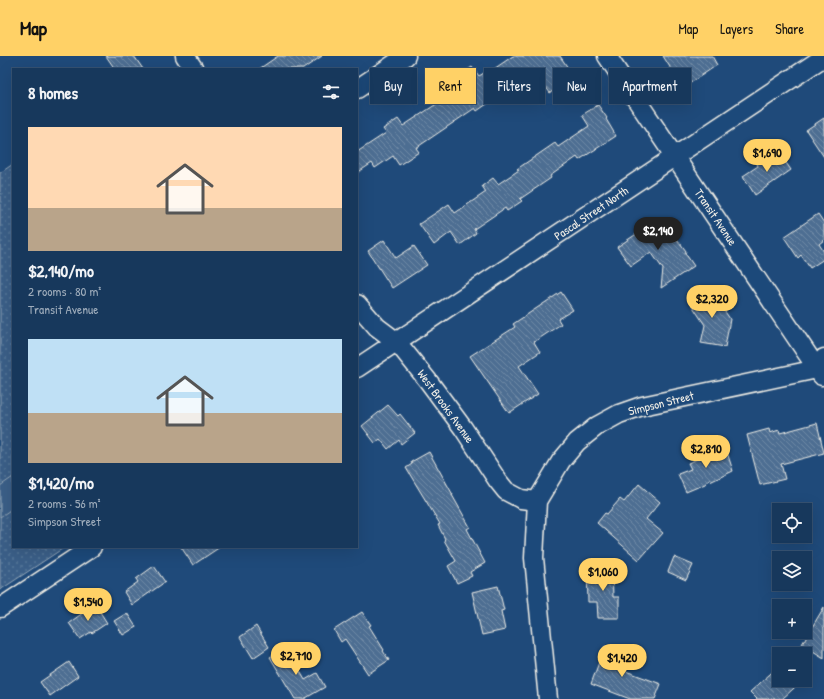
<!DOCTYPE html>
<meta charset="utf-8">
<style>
:root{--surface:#17385c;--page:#244365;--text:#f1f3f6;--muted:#9eacbb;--line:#365272;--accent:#ffd166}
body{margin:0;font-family:"Patrick Hand",sans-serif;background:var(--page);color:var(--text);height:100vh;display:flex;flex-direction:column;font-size:15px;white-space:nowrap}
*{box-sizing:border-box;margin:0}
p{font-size:13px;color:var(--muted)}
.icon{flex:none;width:22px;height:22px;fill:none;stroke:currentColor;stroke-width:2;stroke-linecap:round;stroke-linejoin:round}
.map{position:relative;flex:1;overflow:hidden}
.panel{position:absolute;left:12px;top:12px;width:346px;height:480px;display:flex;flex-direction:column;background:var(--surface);border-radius:0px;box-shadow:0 4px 16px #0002,0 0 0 1px var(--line)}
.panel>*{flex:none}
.top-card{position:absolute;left:370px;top:12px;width:380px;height:36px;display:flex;gap:8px}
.fabs{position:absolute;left:772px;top:447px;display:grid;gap:8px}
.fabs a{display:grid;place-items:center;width:40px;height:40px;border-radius:0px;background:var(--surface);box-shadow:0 4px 16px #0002,0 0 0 1px var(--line);font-size:20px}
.price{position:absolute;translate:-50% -34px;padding:0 9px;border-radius:14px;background:var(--accent);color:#111;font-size:13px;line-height:26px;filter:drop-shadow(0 1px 2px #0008)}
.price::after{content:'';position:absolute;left:50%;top:24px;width:12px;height:9px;margin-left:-6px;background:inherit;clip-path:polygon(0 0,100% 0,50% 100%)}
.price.selected{background:#222;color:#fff}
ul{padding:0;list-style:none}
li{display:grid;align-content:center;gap:8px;height:212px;padding:0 16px}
li span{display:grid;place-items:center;height:124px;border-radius:0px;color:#555}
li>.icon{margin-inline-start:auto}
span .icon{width:72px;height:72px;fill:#fffc;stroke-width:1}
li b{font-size:17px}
h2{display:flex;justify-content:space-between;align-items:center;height:48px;padding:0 16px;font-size:17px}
.chip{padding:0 14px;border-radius:0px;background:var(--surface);box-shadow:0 4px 16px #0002,0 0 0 1px var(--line);font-size:14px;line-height:36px}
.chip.selected{background:var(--accent);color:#111}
header{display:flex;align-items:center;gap:24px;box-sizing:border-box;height:56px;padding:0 20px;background:var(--accent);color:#111}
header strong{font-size:19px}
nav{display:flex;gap:22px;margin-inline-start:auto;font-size:14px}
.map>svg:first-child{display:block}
.grass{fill:url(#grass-dots);stroke:#97a8b8}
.pitch{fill:#3a5f88;stroke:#97a8b8}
.building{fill:url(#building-back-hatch);stroke:#f4f1e8}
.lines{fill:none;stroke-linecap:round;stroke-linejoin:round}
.street-casing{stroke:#f4f1e8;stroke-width:21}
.street{stroke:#1f4a7a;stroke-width:18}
.labels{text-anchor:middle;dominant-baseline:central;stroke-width:3;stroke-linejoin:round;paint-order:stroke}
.street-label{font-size:12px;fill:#f4f1e8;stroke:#1f4a7a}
</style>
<header>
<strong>Map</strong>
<nav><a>Map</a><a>Layers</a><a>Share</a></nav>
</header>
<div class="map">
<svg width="824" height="643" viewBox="0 0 824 643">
<defs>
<pattern id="grass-dots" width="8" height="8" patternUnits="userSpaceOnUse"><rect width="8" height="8" fill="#3a5f88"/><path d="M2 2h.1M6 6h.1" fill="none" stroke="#577699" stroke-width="1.8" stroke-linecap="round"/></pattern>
<pattern id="building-back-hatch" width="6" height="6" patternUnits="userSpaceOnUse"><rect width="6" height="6" fill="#4d6e92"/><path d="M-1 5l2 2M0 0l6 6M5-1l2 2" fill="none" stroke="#708aa6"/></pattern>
</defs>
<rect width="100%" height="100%" fill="#1f4a7a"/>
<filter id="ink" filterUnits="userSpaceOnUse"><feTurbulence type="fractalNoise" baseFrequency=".025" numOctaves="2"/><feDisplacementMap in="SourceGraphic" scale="8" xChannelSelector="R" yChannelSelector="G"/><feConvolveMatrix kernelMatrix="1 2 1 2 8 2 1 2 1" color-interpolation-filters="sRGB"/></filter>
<g filter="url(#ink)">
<polygon class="grass" points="13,108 13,491 65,491 0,534 0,117"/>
<polygon class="pitch" points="13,421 13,452 0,461 0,430"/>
<g class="building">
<polygon points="106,0 134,0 143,13 115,13"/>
<polygon points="278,0 322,0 303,13 259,13"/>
<polygon points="513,0 560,0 574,21 550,37 535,15 509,33 506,40 502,43 497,41 477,55 475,52 416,92 419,96 399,109 393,100 375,112 372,107 357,117 357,96 386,77 383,73 398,63 403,70 438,47 432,40 456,24 455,22 472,11 479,20 484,17 485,19"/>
<polygon points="663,0 712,0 717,9 683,32"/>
<polygon points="598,49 607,62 606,63 616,80 579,104 577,101 550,120 551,122 520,143 522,145 507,155 505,152 474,173 476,177 460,189 451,176 434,189 419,168 449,148 455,157 486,136 482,130 493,122 498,128 519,114 517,113 555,87 558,91 589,70 582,59"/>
<polygon points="824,62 824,101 806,74"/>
<polygon points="778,95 791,114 755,139 743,120 758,110 757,108"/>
<polygon points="818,158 824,167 824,184 819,188 824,196 824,203 810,212 801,199 798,202 784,181"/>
<polygon points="659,163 674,185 677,183 686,195 685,197 694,210 661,232 663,213 651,196 631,210 617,191"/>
<polygon points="384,184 396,202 414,190 427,209 392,232 368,195"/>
<polygon points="709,232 730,263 725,291 701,287 705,269 689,245"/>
<polygon points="561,236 573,254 558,263 561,268 534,286 540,296 519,310 538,338 509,357 470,300 515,271 513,268"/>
<polygon points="388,349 398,360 400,358 415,377 401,388 399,384 388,393 380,383 375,387 362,370"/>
<polygon points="817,367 824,397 781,408 785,423 760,429 747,379 769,373 770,377 779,374 780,377"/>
<polygon points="725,390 733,415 712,425 709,423 705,428 686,436 678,418 691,413 688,407 702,401 700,397 711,393 712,395"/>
<polygon points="429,396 453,439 452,439 470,471 467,473 485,507 470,516 472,520 457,527 448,510 456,505 444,484 445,483 438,469 440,468 406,412 412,408 411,406"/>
<polygon points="639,428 660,446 646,463 663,477 639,504 597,467 605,457 607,458 620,443 624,446"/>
<polygon points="181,491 220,491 193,509"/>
<polygon points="674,501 693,509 686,524 668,516"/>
<polygon points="154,510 165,526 132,549 124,536 138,526 136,523"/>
<polygon points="612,511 613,541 619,541 619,562 598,562 597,546 588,546 587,512"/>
<polygon points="498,530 504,554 501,555 505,574 482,579 472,536"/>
<polygon points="95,548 107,567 92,577 91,576 80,583 69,567"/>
<polygon points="824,551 824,602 802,588"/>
<polygon points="362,556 371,569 369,570 384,594 383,595 389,604 368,618 345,583 341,586 334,574"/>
<polygon points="127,557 136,571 123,579 114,565"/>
<polygon points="256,570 269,591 253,602 240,581"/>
<polygon points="605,590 629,599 623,614 661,628 655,643 630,643 591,628"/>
<polygon points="286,591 305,624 317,617 325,631 304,643 295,643 270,601"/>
<polygon points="69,606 78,620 50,640 40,626"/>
<polygon points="779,610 779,624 803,624 782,643 757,643 750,636"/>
</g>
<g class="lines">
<g class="street-casing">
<g id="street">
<polyline points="185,0 194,13"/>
<polyline points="607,0 822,320"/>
<polyline points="357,33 406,0"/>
<polyline points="357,248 377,271 397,286 429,326 463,372 498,425 506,435 521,443 537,445"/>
<polyline points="357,312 824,1"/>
<polyline points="0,552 92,491"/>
<polyline points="548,643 534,502 537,445 561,405 577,386 597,370 619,358 642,350 817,313 824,302"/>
</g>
</g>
<use href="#street" class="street"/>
</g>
</g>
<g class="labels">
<g class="street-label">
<text transform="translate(591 157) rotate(-34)">Pascal Street North</text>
<text transform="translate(716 161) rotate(56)">Transit Avenue</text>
<text transform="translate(661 347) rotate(-14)">Simpson Street</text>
<text transform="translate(446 350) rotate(54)">West Brooks Avenue</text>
</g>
</g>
</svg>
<div class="fabs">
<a><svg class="icon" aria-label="locate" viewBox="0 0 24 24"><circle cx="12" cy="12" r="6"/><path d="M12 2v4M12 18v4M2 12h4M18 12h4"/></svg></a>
<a><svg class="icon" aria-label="layers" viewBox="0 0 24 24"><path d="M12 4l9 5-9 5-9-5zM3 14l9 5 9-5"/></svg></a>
<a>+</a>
<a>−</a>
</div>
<b class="price" style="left:767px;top:117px">$1,690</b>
<b class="price selected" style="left:658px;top:195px">$2,140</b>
<b class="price" style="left:712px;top:263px">$2,320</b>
<b class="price" style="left:706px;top:413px">$2,810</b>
<b class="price" style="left:603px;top:536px">$1,060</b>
<b class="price" style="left:88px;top:566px">$1,540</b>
<b class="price" style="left:296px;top:620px">$2,710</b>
<b class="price" style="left:622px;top:622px">$1,420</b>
<div class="top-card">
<a class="chip">Buy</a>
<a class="chip selected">Rent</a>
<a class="chip">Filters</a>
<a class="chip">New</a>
<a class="chip">Apartment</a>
</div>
<section class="panel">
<h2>8 homes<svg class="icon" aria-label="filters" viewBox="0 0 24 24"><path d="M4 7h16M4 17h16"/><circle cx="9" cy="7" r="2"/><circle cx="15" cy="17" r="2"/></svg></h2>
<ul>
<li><span style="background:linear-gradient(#ffd9b3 65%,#b9a48a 0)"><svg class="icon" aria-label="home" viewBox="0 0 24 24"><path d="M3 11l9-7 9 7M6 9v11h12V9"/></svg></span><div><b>$2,140/mo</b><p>2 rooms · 80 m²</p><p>Transit Avenue</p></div></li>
<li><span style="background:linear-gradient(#bfe0f5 60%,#b9a48a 0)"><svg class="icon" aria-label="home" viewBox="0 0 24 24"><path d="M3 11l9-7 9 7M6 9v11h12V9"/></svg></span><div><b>$1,420/mo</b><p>2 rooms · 56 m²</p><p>Simpson Street</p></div></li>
</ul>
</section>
</div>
